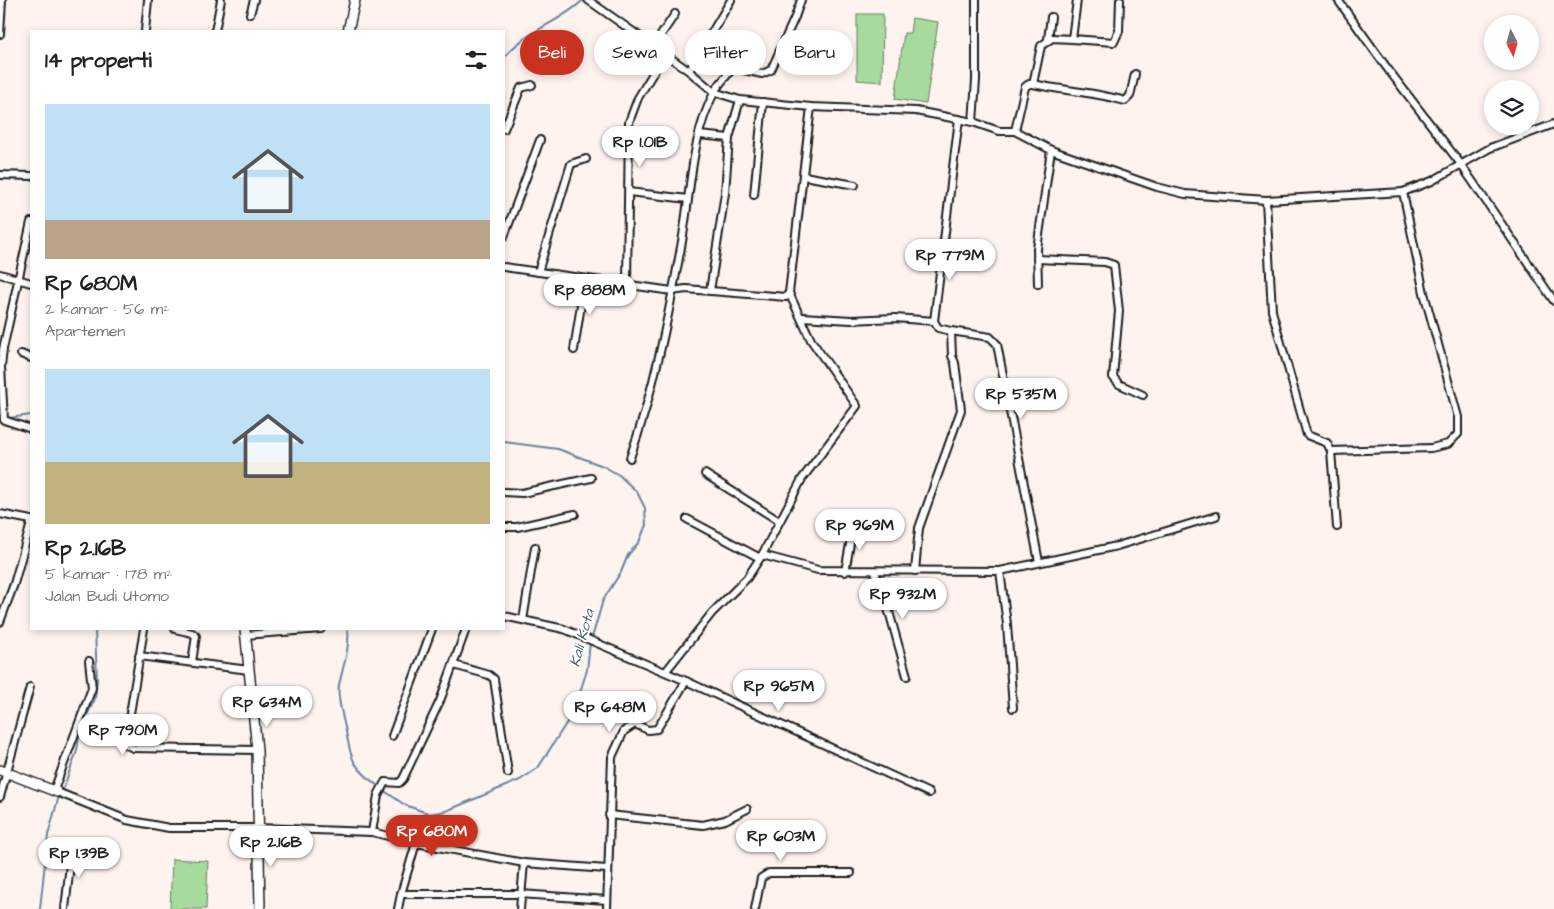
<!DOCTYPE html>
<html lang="id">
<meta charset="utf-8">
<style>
:root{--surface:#fff;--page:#f6f6f6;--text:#202124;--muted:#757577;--accent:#c8321e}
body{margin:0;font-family:"Architects Daughter",sans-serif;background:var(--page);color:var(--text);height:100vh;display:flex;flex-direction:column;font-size:19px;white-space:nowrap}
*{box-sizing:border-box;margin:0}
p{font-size:16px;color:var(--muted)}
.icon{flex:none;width:28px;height:28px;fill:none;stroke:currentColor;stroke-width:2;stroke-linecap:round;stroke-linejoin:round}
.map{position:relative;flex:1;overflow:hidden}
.sheet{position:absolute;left:30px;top:30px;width:475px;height:600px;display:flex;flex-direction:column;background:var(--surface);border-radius:0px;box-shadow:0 2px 8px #0003}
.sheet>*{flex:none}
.banner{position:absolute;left:520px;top:30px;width:475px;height:45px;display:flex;gap:10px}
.needle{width:32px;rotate:174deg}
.fabs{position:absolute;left:1484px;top:15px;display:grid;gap:10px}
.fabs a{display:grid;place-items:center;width:55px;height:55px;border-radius:50%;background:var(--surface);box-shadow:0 2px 8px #0003;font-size:25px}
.price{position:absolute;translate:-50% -42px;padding:0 11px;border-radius:18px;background:#fff;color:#222;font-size:16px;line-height:32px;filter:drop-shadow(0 1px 2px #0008)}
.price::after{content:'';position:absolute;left:50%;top:30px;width:15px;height:11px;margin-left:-8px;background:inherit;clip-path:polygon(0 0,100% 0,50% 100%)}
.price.selected{background:var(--accent);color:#fff}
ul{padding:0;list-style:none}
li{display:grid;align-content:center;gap:10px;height:265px;padding:0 15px}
li span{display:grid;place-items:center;height:155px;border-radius:0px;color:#555}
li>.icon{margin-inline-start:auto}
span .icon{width:90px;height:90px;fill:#fffc;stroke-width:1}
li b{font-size:21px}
h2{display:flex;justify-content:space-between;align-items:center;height:60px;padding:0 15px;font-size:21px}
.chip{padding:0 18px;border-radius:22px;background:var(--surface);box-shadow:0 2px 8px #0003;font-size:18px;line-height:45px}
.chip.selected{background:var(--accent);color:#fff}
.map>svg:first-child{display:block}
.green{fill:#a7db9e;stroke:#627c5d}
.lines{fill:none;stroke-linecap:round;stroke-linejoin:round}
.stream{stroke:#65869e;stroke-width:2}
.street-casing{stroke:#1c1c1c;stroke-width:10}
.secondary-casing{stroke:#1c1c1c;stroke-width:12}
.street{stroke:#fff;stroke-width:6}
.secondary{stroke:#fff;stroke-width:9}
.labels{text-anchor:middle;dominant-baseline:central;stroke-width:4;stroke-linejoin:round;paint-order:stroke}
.water-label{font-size:15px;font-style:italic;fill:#475a68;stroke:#fff}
</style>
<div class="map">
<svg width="1554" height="909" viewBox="0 0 1554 909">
<rect width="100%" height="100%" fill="#fef3ef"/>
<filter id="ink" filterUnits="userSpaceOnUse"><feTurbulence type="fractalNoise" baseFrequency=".02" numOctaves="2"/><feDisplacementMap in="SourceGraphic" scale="10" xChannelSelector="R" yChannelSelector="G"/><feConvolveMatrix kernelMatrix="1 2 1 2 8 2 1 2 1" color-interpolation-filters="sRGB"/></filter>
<g filter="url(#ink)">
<g class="green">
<polygon points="857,14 883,14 882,82 857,80"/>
<polygon points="912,18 938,22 926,104 895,99 904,33 910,33"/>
<polygon points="172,859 208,861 206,909 170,909"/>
</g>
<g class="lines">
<g class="stream">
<path d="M504,58C524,31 560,23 583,0"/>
<polyline points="9,418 31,415"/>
<polyline points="504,442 558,449 603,466 619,475 637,492 645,508 646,525 639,542 628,555 621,572 603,600 592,638"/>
<path d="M348,629C350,649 343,666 339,685C337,698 341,707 343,719C353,757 345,760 379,787"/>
<polyline points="383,790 405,805 430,814 446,811 520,780 538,768 574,711 587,670 590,643"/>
<polyline points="62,792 77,751 80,729 95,699 97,680 95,629"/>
<polyline points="40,909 48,835 59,796"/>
</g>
<g class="street-casing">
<g id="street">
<polyline points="588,0 689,71 714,92 740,100 811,107 916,111 973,122 999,131 1015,131 1051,150 1157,187 1185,194 1266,200 1403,192 1432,181 1490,148 1554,124"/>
<polyline points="1077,0 1072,39 1114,42 1119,31 1120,0"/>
<polyline points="1338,0 1387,68 1460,163 1554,301"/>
<polyline points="250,14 254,0"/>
<polyline points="145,31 148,0"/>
<polyline points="215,31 221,0"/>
<polyline points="0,34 2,0"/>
<polyline points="1048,39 1051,17"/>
<polyline points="653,47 675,14"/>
<polyline points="689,71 731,0"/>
<path d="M1033,84C1064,91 1095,92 1125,101L1130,96L1135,74"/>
<polyline points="973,122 976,80 976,0"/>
<polyline points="504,129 521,88 532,85"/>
<polyline points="1015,131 1025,87 1029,84 1033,84 1041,46 1052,38 1072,39"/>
<polyline points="699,135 729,138"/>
<polyline points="0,175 31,176"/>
<polyline points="804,176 855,185"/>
<polyline points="629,192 688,199"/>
<polyline points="754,195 763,102"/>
<polyline points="1266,200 1272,311 1307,435 1327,443 1331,451 1337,527"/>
<polyline points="31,222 3,349 1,367 4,420 31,429"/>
<polyline points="504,237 540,140"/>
<polyline points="1037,259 1105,262 1114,265 1119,311 1113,377 1119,384 1143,395"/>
<polyline points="504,267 672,291 686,289 786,297 789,293 811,107"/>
<polyline points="538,272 571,164 586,159"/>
<polyline points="0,274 31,283"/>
<polyline points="627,284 629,122 638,98 664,55"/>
<polyline points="1038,284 1037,249 1051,150"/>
<polyline points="710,291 725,193 729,138 740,100"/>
<polyline points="802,317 851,320 895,318 934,321"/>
<polyline points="951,331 990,337 997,344 1039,562"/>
<polyline points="574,350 585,279"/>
<polyline points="21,354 31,358"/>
<polyline points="1331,451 1431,448 1448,444 1458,434 1458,417 1424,293 1403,192"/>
<path d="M630,458C654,390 668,318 681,247C691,195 690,138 715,91C719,84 726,77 731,70L735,68L762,74L771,70L795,17L801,0"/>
<polyline points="705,474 779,521"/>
<polyline points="504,492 522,493 591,478"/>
<polyline points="0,514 31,520"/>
<polyline points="687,519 760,558"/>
<polyline points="504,527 517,527 575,514"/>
<polyline points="762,555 818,570 1000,571 1117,546 1216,516"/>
<polyline points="915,571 919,528 961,410 955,363 952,356 951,331 938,328 934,321 959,119"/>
<polyline points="1000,571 1007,624 1013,708"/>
<polyline points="845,572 853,527"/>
<polyline points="875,572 890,615 907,676"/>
<polyline points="504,616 564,629 686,681 657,729 648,730 635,724 624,731 612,757 607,909"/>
<polyline points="523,620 535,547"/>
<polyline points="0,622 14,584 31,523"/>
<polyline points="144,629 125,744 133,748 257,750"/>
<polyline points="175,629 192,633 196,636 192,662"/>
<polyline points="245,635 321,629"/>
<polyline points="139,656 249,670"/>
<polyline points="454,665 489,675 494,679 508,773"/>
<polyline points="666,671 712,613 747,578 762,555 802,479 857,406 811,340 789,293"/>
<polyline points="686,681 929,793"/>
<polyline points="392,736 432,629"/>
<polyline points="54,790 92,688 89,661"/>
<polyline points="57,792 127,820 169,828 258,828 372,832 416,843 524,863 607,869"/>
<polyline points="0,797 30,687"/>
<polyline points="609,815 703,825 725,820 747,809"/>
<polyline points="372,832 378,795 385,782 399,783 403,779 440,701 466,629"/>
<polyline points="401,894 416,843"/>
<polyline points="65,909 72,847"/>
<polyline points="398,909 401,894 520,894 607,900"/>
<polyline points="520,909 524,863"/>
<polyline points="755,909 761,878 769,873 851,873"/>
</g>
</g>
<g class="secondary-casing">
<g id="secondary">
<polyline points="348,31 355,0"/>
<polyline points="245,629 257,750 260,909"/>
<polyline points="0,770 57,792"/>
</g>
</g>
<use href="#street" class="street"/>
<use href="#secondary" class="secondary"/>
</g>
</g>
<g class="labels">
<g class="water-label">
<text transform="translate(582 638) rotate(-75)">Kali Kota</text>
</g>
</g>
</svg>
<div class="fabs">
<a><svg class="needle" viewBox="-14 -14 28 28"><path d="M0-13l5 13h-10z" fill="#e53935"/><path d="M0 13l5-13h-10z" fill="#757577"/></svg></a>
<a><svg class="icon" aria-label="layers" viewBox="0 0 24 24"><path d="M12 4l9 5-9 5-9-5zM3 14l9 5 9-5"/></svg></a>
</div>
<b class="price" style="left:640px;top:168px">Rp 1.01B</b>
<b class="price" style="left:950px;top:281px">Rp 779M</b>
<b class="price" style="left:590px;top:316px">Rp 888M</b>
<b class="price" style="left:1021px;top:420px">Rp 535M</b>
<b class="price" style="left:860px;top:551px">Rp 969M</b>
<b class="price" style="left:903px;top:620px">Rp 932M</b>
<b class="price" style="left:779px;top:712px">Rp 965M</b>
<b class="price" style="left:267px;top:728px">Rp 634M</b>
<b class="price" style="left:610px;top:733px">Rp 648M</b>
<b class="price" style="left:123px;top:756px">Rp 790M</b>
<b class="price selected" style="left:432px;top:857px">Rp 680M</b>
<b class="price" style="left:781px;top:862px">Rp 603M</b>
<b class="price" style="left:271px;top:868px">Rp 2.16B</b>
<b class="price" style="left:79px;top:879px">Rp 1.39B</b>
<div class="banner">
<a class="chip selected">Beli</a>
<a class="chip">Sewa</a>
<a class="chip">Filter</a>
<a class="chip">Baru</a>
</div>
<section class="sheet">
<h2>14 properti<svg class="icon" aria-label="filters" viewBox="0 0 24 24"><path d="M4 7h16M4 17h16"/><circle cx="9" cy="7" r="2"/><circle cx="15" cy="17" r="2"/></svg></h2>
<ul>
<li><span style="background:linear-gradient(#bfe0f5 75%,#b9a48a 0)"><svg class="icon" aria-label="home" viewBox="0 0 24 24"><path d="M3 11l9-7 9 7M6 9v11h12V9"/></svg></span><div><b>Rp 680M</b><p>2 kamar · 56 m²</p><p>Apartemen</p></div></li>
<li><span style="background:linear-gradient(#bfe0f5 60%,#c2b280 0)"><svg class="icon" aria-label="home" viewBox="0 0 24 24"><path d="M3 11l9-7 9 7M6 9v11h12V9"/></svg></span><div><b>Rp 2.16B</b><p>5 kamar · 178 m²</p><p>Jalan Budi Utomo</p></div></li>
</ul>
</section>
</div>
